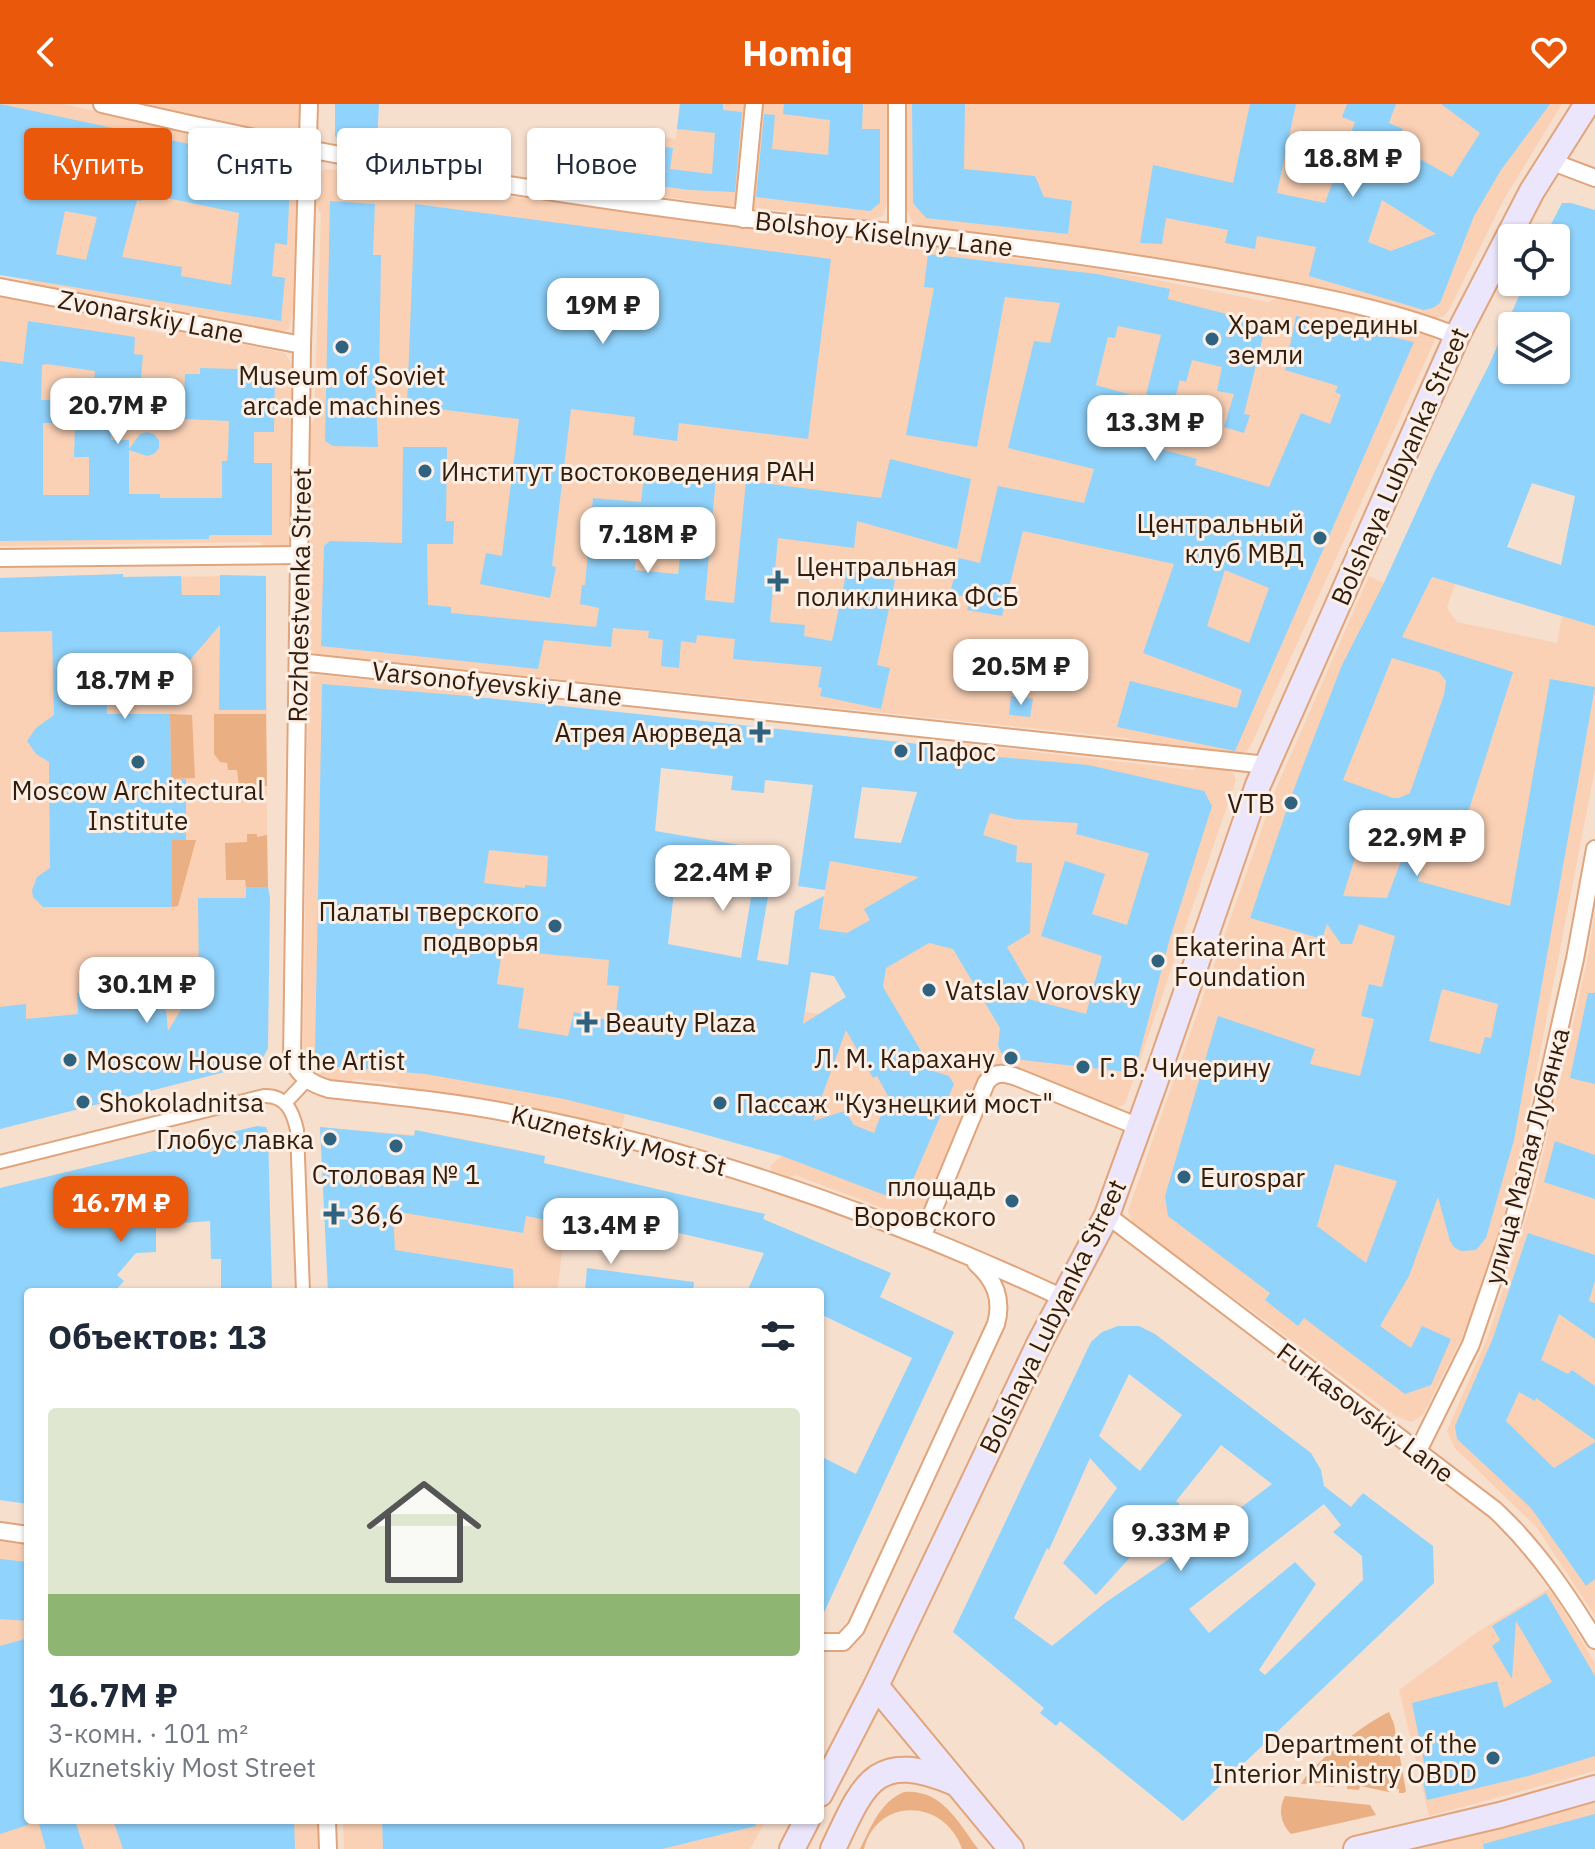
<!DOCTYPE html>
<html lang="ru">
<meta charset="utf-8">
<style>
:root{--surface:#fff;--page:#f2f2f3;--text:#1f2937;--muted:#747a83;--line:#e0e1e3;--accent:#ea580c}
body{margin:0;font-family:"IBM Plex Sans",sans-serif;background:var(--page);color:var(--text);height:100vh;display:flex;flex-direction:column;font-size:30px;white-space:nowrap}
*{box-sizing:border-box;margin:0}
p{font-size:26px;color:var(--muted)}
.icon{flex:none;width:44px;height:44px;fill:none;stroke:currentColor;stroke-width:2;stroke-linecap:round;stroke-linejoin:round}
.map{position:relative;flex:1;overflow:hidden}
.side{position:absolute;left:24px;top:1184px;width:800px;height:536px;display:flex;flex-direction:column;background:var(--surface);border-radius:8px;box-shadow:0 2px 6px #0004}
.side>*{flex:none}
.top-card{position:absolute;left:24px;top:24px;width:800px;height:72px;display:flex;gap:16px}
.controls{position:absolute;left:1498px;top:120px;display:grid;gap:16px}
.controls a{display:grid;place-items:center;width:72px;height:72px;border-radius:8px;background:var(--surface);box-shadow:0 2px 6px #0004;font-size:40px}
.price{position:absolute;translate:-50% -68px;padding:0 18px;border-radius:16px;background:#fff;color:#222;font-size:26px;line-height:52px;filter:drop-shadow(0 2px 4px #0008)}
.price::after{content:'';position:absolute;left:50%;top:48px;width:24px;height:18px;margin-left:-12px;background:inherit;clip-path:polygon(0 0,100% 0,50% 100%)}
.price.selected{background:var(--accent);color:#fff}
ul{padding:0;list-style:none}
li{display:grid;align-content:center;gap:16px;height:424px;padding:0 24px}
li+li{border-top:2px solid var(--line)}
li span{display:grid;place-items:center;height:248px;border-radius:8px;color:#555}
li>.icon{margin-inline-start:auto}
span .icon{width:144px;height:144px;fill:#fffc;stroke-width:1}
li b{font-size:34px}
h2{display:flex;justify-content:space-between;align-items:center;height:96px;padding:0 24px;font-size:34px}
.tag{padding:0 28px;border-radius:8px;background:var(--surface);box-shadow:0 2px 6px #0004;font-size:28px;line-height:72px}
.tag.selected{background:var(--accent);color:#fff}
header{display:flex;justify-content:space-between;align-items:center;height:104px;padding:0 24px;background:var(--accent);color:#fff;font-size:36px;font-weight:800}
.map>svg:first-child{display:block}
.built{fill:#fad1b5}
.green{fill:#ebaf84}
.building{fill:#90d3fc;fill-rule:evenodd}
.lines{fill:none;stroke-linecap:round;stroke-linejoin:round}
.pedestrian-casing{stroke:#e0a57c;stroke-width:16}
.minor-casing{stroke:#e0a57c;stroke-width:20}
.secondary-casing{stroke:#e0a57c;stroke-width:28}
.pedestrian{stroke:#fff;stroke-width:12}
.minor{stroke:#fff;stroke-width:16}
.secondary{stroke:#ece6fc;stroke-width:24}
.poi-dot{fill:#2f627f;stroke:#fbefe6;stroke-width:3}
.labels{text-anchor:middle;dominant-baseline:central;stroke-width:6;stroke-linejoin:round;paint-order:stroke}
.street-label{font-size:26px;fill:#321c0b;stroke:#fbefe6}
.poi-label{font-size:26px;fill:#321c0b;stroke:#fbefe6;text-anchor:start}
</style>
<header><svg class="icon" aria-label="back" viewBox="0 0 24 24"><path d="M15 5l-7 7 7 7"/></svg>Homiq<svg class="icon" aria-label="heart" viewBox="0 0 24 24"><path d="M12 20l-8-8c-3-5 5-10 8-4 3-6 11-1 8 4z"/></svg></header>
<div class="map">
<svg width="1595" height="1745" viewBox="0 0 1595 1745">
<rect width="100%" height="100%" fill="#f7dfce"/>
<g class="built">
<polygon points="0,0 63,0 292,51 297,65 293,208 289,225 274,232 147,201 28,180 36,130"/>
<polygon points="138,0 301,0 301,16 295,28 283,32"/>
<polygon points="680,0 749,0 736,100 730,102 601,84 610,25 676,35"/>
<polygon points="760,0 887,0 887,99 883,112 870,116 754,104 752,101"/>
<polygon points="906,0 1562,0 1503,97 1449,206 1444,212 1435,215 1188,158 914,121 907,107"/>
<polygon points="326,65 352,68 354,76 531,95 705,119 938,140 944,146 1100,165 1269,198 1280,191 1427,227 1435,236 1251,641 1246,648 1239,651 1171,645 1126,634 316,550 310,545 308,540 308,327 314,315 321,111 314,98 315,75 316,70"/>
<polygon points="0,193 103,212 110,219 166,230 176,226 285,249 292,261 292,432 288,441 283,444 265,445 260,438 0,442"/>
<polygon points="123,470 124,473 266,472 268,944 260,959 0,1025 0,474"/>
<polygon points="1369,472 1420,497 1432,473 1455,480 1447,504 1457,518 1557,539 1562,512 1595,521 1595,665 1524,1031 1505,1107 1480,1190 1461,1235 1423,1311 1412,1318 1395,1312 1133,1120 1128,1107 1275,687"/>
<polygon points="319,571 469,587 453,742 615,759 625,1010 621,1028 402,986 396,979 354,975 348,980 326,977 312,971 303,960 308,580 314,572"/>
<polygon points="957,639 1193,666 1202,661 1224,663 1234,670 1236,676 1125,1000 1115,1005 996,963 985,967 924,1112 917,1117 795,1071 785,1075 773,1071 770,1062 782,1052 805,908 819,910 846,893 834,872 812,868 830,757 920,772 954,668"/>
<polygon points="1595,809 1595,1512 1537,1424 1454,1343 1447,1327 1488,1232 1534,1090 1587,858"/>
<polygon points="328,1024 414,1031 415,1026 528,1048 527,1056 566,1120 557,1188 328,1188"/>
<polygon points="0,1436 28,1440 28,1716 319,1716 320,1745 0,1745"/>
<polygon points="1550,1484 1595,1559 1595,1667 1429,1712 1399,1586 1476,1529"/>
<polygon points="1595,1699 1595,1745 1415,1745 1434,1740"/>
<polygon points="343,1716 766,1716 750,1745 344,1745"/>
</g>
<g class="green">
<polygon points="170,610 192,611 195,674 171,675"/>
<polygon points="214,610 266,610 267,682 239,682 237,666 228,666 227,659 220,658 214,650"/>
<polygon points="247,730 257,730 257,733 267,731 268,783 246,783 245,776 226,776 225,739 247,738"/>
<polygon points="172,736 196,736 178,802 172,803"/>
<path d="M1389,1608L1394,1620L1406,1687L1404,1689H1399V1685L1390,1684L1389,1688L1360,1682L1359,1686L1347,1685V1680H1334V1683L1322,1682V1679L1301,1680C1310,1661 1368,1617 1389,1608Z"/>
<path d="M904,1688C942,1685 958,1718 978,1745H962C945,1695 878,1692 864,1745H860C871,1723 880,1698 904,1688Z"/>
<path d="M1285,1692L1370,1701L1376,1711L1291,1730C1280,1719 1278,1705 1285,1692Z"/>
</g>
<g class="building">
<path d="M0,0L189,40L187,49L242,61L243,52L291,59L287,141L275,139L272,172L285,174L281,217L0,171ZM143,89L239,109L231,181L181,172L182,163L122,153L137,96L141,97ZM65,107L97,113L86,156L56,150Z"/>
<polygon points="335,0 379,0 377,39 340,36 335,32"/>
<polygon points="680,0 723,0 723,6 742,8 735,88 689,86 603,74 610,25 644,30 643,40 673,44 670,65 712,70 715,29 677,25"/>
<polygon points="784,0 863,0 862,25 880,25 880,99 870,107 756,93 764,10 775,11 772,45 828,51 830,16 783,10"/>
<polygon points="912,0 965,0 964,65 1035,72 1044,93 1072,97 1068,130 926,114 913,99"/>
<path d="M1250,0H1296L1277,89L1325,99L1355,18L1342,13L1347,0H1396L1389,19L1403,25L1393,40L1452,73L1480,29L1441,0H1550L1501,66L1474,112L1440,199L1433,204L1424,206L1309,172L1316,143L1257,132L1255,145L1225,139L1228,126L1166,114L1162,140L1140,139L1153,61L1233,79ZM1382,96L1436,130L1391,147L1368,138Z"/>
<polygon points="330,97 375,100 373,151 381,151 379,276 375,276 378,343 333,342 325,337"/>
<path d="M1562,99H1571L1595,106V522L1432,473L1402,533L1513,568L1456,746L1428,737L1418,777L1510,802L1550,575L1595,583L1514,1036L1486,1134L1476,1146L1461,1147L1454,1143L1450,1137L1438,1093L1409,1172L1380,1222L1411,1244L1422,1222L1451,1235L1431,1281L1405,1290L1304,1214L1298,1222L1265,1196L1270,1189L1168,1112L1165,1092L1218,912L1315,945L1310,960L1360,972L1374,915L1361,912L1369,880L1382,883L1395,832L1359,820L1352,840H1341L1327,820L1322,835L1250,814L1292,690L1342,561L1384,479L1434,369L1489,261L1525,178H1556V134H1544ZM1512,222H1556V266H1512ZM1532,379L1575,392L1561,461L1507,443ZM1392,554L1439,568L1446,577L1444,591L1410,689L1399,694H1393L1343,676ZM1378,721L1392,725V747L1403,752L1387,794L1343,792L1365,722ZM1442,885L1498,900L1491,934L1485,933L1480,950L1429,937ZM1335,1060L1397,1077L1366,1159L1317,1122Z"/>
<polygon points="415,100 831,155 808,335 679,319 677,337 633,331 635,313 571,305 552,462 556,463 550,494 480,480 486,449 502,452 519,315 407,301"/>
<path d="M928,150L1097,170L1170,185L1168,195L1266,220L1244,310L1250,311L1244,329L1224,323L1234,290L1217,287L1222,263L1192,256L1186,278L1180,276L1161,345L1197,355L1195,361L1269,383L1301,309L1330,320L1341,291L1335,288L1338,282L1285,266L1296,212L1414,238L1235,647L1117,623L1130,577L1237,604L1242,586L1143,549L1174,460L1023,427L1002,512L967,506L970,494L950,489L959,454L980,459L998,382L1084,399L1094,365L1008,344L1034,237L1050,239L1060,199L1005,193L977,343L906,331L934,184L924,183ZM1118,222L1161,231L1145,295L1096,281L1108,233L1115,234ZM1225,466L1269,484L1249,539L1207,522Z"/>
<path d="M28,217L135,233L134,250L143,251L140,286L111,284V336H129V345L140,330L147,328L154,330L159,336V344L154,350L147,352L129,346V390H160V394H222V357H227L228,349L229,317L183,315L185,270H200V264L275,266L274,328H254V359H272V431H209V435L0,437V257L23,260ZM47,260L95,267L93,296H41L42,261ZM43,319H75L74,353H89V391H43Z"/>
<path d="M403,343H447L446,417H454L453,440H427L428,501L451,503V509L596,523L599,504L580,500L582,481H585L593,394L641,398L645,364L716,373L705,496L734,499L746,377L881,394L890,355L971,375L957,445L857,417L854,444L778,434L770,518L805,521L804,532L832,537L847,466L895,476L877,561L890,564L881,605L820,592L822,584L818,583L822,563L733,555L735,535L697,531L696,539L681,537L679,564L661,562L663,536L648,534L649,527L613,524L611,543L544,536L538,565L321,542L324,442L330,437L402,439ZM638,416L684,422L678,470L635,466Z"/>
<polygon points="123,470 123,473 181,472 182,491 220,491 220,471 266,472 266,606 219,606 220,521 190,556 186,553 164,554 137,579 129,572 107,572 107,610 170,610 171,675 186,675 186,736 172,736 172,803 43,803 33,793 32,786 37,773 50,764 49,658 36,650 27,637 36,624 54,611 52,527 0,528 0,474"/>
<path d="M322,580L468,592L956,644V649L1088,661L1204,687L1212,702L1170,834L1138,955L1136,961L1127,968L1004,954L998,942L1000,924L953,845L929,839L886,864L883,883L933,967L949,972L954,980L909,1085L890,1093L782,1052L678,1023L564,995L426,970L326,962L315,951ZM661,664L733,672L731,686L764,689L765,676L813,681L798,782L825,786L830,757L919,773L864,805L870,816L847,829L819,825L824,792L795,807L788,861L757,856L776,747L655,727ZM862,683L917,688L901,739L854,734ZM990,709L1014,715L1078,719L1076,730L1149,749L1127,821L1092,810L1105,770L1065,757L1041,832L1102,852L1086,910L1009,890L1028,879L1007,843L1030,829L1032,759L1016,758L1017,742L983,731ZM489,746L548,752L546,783L525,781V784L484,779ZM677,762L754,775L741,854L668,840ZM502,846L609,856L607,881L619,882L615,918L574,908L568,932L518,924L524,884L497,880ZM811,868L834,872L846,893L803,920ZM846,926L873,974L877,972L888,992L874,1029L854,1021L845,1007L813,1017Z"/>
<polygon points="1011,592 1033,595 1030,613 1009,611"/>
<polygon points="246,783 268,783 270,794 268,944 260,959 0,1025 0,903 26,900 26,915 78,910 77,889 136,881 135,866 162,863 168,927 199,876 198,794 246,794"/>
<polygon points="1588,889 1595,889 1595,980 1570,974"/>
<polygon points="257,1022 266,1023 268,1028 272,1188 221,1188 221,1155 211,1155 210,1117 156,1121 156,1148 136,1149 117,1171 124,1177 114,1188 28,1188 28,1400 0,1396 0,1084"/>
<polygon points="320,1023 414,1032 415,1026 545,1052 544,1059 765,1110 763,1115 891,1169 880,1193 954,1228 820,1517 820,1352 856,1370 912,1254 820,1210 820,1188 747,1188 764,1149 649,1122 647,1132 590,1122 586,1140 563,1136 566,1120 526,1112 523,1129 393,1107 395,1146 513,1165 514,1188 328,1188"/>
<polygon points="1555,1037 1595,1051 1595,1095 1544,1078"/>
<polygon points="1528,1129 1595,1151 1595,1176 1589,1197 1595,1199 1595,1235 1559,1210 1541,1256 1568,1270 1572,1266 1595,1282 1595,1336 1536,1294 1535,1297 1519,1288 1506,1317 1554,1364 1595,1338 1595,1475 1586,1482 1531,1404 1457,1335 1455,1322 1493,1234"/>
<polygon points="587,1164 694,1178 693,1188 585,1188"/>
<path d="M1118,1222H1139L1155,1230L1311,1349L1321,1366L1324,1382L1351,1403L1363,1389L1433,1442L1434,1479L1183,1717L1060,1617L1056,1622L1040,1609L1044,1604L953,1528L1091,1238L1102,1228ZM1129,1270L1182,1311L1140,1367L1099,1332ZM1221,1341L1272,1380L1210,1427L1176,1397ZM1090,1354L1117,1384L1063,1459L1096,1491L1160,1420L1188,1442L1105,1499L1052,1542L1014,1514L1047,1444L1049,1446ZM1324,1400L1341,1421L1333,1428L1362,1452L1363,1476L1265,1571L1259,1566L1316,1480L1295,1458L1209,1529L1189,1505Z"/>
<polygon points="0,1455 28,1458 28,1517 0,1515"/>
<polygon points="1546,1489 1595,1572 1595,1652 1528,1672 1427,1696 1420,1664 1425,1663 1412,1599 1497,1577 1504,1604 1552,1578 1516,1517 1512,1575 1492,1542 1500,1536 1492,1522"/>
<polygon points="28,1534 28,1721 0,1730 0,1542"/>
<polygon points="1595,1710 1595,1745 1484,1745 1483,1740"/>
<polygon points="38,1716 75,1716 84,1745 46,1745"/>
<polygon points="113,1716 294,1716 295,1745 123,1745"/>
<polygon points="382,1716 755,1716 756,1722 662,1745 383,1745"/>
</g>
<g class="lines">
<g class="pedestrian-casing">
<g id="pedestrian">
<polyline points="285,999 303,980"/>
<path d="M0,1058L264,992C286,991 293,1008 297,1026L303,1188"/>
</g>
</g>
<g class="minor-casing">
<g id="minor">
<path d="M102,0C313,50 527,88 742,114C794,121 848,123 900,129C1015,142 1129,157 1242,178C1314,191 1389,205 1457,232"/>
<path d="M309,0L302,241L292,956C300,972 311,980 329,985C393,992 457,998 520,1011C709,1048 889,1113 1063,1194"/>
<polyline points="1550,57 1595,74"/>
<polyline points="743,115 754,0"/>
<polyline points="897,128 897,0"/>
<polyline points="0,183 302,241"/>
<polyline points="0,454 300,451"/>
<polyline points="299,558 1267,661"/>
<path d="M1107,1111L1495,1406C1535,1443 1567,1490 1595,1536"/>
<path d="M923,1131L986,979C995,966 1006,969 1019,974L1139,1023"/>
<polyline points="1418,1347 1471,1240 1514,1114 1536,1029 1575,855 1595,745"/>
<polyline points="0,1427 28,1431"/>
<path d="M820,1538H843L856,1524L996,1220C1003,1195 995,1176 976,1159"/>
<polyline points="327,1716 328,1745"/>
</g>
</g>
<g class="secondary-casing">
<g id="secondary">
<polyline points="876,1582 1011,1745"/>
<polyline points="820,1690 876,1582 1040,1238 1107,1111 1153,984 1258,681 1457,232 1532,87 1587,0"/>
<polyline points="792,1745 807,1716"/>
<path d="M833,1745C864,1679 875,1645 955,1679"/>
<polyline points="1356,1745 1500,1711 1595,1684"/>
</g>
</g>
<use href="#pedestrian" class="pedestrian"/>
<use href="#minor" class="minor"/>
<use href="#secondary" class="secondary"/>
</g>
<g class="poi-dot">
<circle cx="1212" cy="235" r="8"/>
<circle cx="342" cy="243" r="8"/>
<circle cx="425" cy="367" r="8"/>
<circle cx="1320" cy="434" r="8"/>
<path d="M774 465h8v8h8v8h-8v8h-8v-8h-8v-8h8z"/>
<path d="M756 616h8v8h8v8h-8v8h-8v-8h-8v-8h8z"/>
<circle cx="901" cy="647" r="8"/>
<circle cx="138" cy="658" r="8"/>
<circle cx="1291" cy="699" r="8"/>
<circle cx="555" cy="822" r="8"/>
<circle cx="1158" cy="857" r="8"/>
<circle cx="929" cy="886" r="8"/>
<path d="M583 906h8v8h8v8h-8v8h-8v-8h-8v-8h8z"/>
<circle cx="1011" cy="954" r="8"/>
<circle cx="70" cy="956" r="8"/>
<circle cx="1083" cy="963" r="8"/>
<circle cx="83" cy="998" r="8"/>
<circle cx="720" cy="999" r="8"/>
<circle cx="330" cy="1035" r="8"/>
<circle cx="396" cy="1042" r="8"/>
<circle cx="1184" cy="1073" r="8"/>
<circle cx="1012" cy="1097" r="8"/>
<path d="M330 1098h8v8h8v8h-8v8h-8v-8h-8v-8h8z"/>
<circle cx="1493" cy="1654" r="8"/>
</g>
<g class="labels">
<g class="street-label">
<text transform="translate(884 129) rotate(6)">Bolshoy Kiselnyy Lane</text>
<text transform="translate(151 212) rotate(11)">Zvonarskiy Lane</text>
<text transform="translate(1399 362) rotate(-66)">Bolshaya Lubyanka Street</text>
<text transform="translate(299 491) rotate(-89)">Rozhdestvenka Street</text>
<text transform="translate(497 579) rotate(6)">Varsonofyevskiy Lane</text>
<text transform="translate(619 1036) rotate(14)">Kuznetskiy Most St</text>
<text transform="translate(1526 1052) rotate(-75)">улица Малая Лубянка</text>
<text transform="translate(1052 1212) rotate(-64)">Bolshaya Lubyanka Street</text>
<text transform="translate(1366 1308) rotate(37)">Furkasovskiy Lane</text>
</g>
<g class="poi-label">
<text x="1228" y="220">Храм середины<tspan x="1228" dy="30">земли</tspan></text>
<text x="342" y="271" text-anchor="middle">Museum of Soviet<tspan x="342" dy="30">arcade machines</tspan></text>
<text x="441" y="367">Институт востоковедения РАН</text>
<text x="1304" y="419" text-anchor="end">Центральный<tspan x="1304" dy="30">клуб МВД</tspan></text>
<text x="796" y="462">Центральная<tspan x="796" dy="30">поликлиника ФСБ</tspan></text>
<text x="742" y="628" text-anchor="end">Атрея Аюрведа</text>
<text x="917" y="647">Пафос</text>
<text x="138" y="686" text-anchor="middle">Moscow Architectural<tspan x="138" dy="30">Institute</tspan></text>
<text x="1275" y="699" text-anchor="end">VTB</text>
<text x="539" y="807" text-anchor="end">Палаты тверского<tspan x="539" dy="30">подворья</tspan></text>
<text x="1174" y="842">Ekaterina Art<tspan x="1174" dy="30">Foundation</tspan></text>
<text x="945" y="886">Vatslav Vorovsky</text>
<text x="605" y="918">Beauty Plaza</text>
<text x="995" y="954" text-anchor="end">Л. М. Карахану</text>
<text x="86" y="956">Moscow House of the Artist</text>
<text x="1099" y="963">Г. В. Чичерину</text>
<text x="99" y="998">Shokoladnitsa</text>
<text x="736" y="999">Пассаж "Кузнецкий мост"</text>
<text x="314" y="1035" text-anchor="end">Глобус лавка</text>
<text x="396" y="1070" text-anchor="middle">Столовая № 1</text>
<text x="1200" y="1073">Eurospar</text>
<text x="996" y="1082" text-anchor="end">площадь<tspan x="996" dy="30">Воровского</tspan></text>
<text x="350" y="1110">36,6</text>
<text x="1477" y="1639" text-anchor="end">Department of the<tspan x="1477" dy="30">Interior Ministry OBDD</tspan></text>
</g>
</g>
</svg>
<div class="controls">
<a><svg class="icon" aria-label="locate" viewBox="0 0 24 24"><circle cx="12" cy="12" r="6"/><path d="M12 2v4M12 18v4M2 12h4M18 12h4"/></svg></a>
<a><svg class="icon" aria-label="layers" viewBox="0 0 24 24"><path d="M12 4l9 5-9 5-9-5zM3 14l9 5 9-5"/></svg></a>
</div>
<b class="price" style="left:1353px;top:95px">18.8M ₽</b>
<b class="price" style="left:603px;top:242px">19M ₽</b>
<b class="price" style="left:118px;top:342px">20.7M ₽</b>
<b class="price" style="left:1155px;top:359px">13.3M ₽</b>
<b class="price" style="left:648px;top:471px">7.18M ₽</b>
<b class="price" style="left:1021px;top:603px">20.5M ₽</b>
<b class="price" style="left:125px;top:617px">18.7M ₽</b>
<b class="price" style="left:1417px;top:774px">22.9M ₽</b>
<b class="price" style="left:723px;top:809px">22.4M ₽</b>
<b class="price" style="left:147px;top:921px">30.1M ₽</b>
<b class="price selected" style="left:121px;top:1140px">16.7M ₽</b>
<b class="price" style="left:611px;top:1162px">13.4M ₽</b>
<b class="price" style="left:1181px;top:1469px">9.33M ₽</b>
<div class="top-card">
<a class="tag selected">Купить</a>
<a class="tag">Снять</a>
<a class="tag">Фильтры</a>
<a class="tag">Новое</a>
</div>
<section class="side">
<h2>Объектов: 13<svg class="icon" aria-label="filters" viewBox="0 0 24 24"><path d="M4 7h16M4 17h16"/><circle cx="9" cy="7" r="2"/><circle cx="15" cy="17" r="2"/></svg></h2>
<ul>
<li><span style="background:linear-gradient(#dfe7d0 75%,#8fb573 0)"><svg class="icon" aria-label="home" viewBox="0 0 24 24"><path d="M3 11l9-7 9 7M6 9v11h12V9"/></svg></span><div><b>16.7M ₽</b><p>3-комн. · 101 m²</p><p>Kuznetskiy Most Street</p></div></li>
</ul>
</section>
</div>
